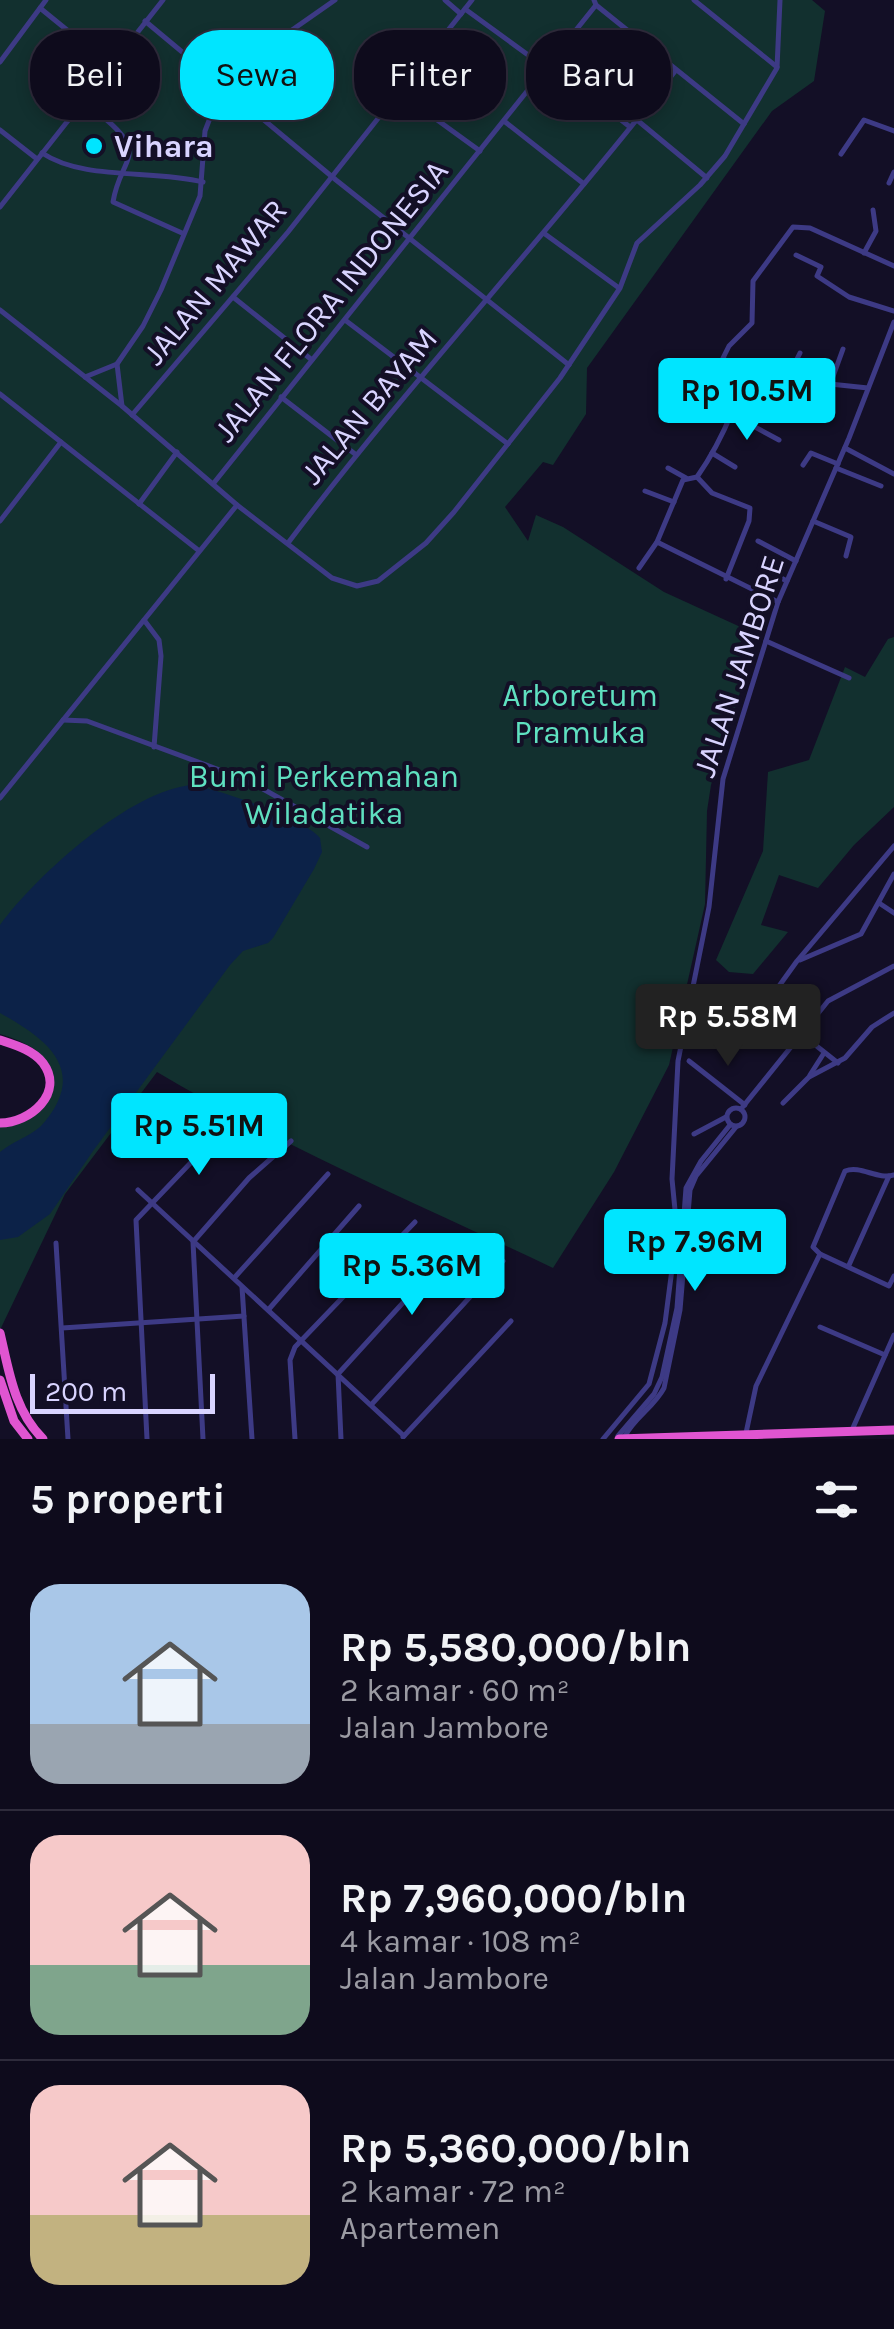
<!DOCTYPE html>
<html lang="id">
<meta charset="utf-8">
<style>
:root{--surface:#0e0b1c;--page:#171425;--text:#f1f3f6;--muted:#9b9ba3;--line:#2e2b3b;--accent:#00e5ff}
body{margin:0;font-family:Karla,sans-serif;background:var(--page);color:var(--text);height:100vh;display:flex;flex-direction:column;font-size:38px;white-space:nowrap}
*{box-sizing:border-box;margin:0}
p{font-size:32px;color:var(--muted)}
.icon{flex:none;width:55px;height:55px;fill:none;stroke:currentColor;stroke-width:2;stroke-linecap:round;stroke-linejoin:round}
.map{position:relative;height:1439px;overflow:hidden}
.sheet{display:flex;flex-direction:column;background:var(--surface);flex:1}
.sheet>*{flex:none}
.top-card{position:absolute;left:30px;top:30px;width:835px;height:90px;display:flex;gap:20px}
.scale{position:absolute;left:30px;bottom:25px;width:185px;box-sizing:border-box;padding-left:10px;border:5px solid #d9d4ff;border-top:0;font-size:28px;line-height:35px;white-space:nowrap;color:#d9d4ff;-webkit-text-stroke:8px #130f26;paint-order:stroke}
.price{position:absolute;translate:-50% -85px;padding:0 22px;border-radius:10px;background:var(--accent);color:#111;font-size:32px;line-height:65px;filter:drop-shadow(0 2px 5px #0008)}
.price::after{content:'';position:absolute;left:50%;top:60px;width:30px;height:22px;margin-left:-15px;background:inherit;clip-path:polygon(0 0,100% 0,50% 100%)}
.price.selected{background:#222;color:#fff}
ul{padding:0;list-style:none}
li{display:flex;align-items:center;gap:30px;height:250px;padding:0 30px}
li+li{border-top:2px solid var(--line)}
li span{display:grid;place-items:center;flex:none;width:280px;height:200px;border-radius:30px;color:#555}
li>.icon{margin-inline-start:auto}
span .icon{width:120px;height:120px;fill:#fffc;stroke-width:1}
li b{font-size:42px}
h2{display:flex;justify-content:space-between;align-items:center;height:120px;padding:0 30px;font-size:42px}
.tag{padding:0 35px;border-radius:40px;background:var(--surface);box-shadow:0 5px 15px #0003,0 0 0 2px var(--line);font-size:35px;line-height:90px}
.tag.selected{background:var(--accent);color:#111}
.map>svg:first-child{display:block}
.green{fill:#12302f}
.water{fill:#0c2248}
.lines{fill:none;stroke-linecap:round;stroke-linejoin:round}
.minor{stroke:#3d3a85;stroke-width:5}
.trunk{stroke:#e055d1;stroke-width:9}
.poi-dot{fill:#00e5ff;stroke:#130f26;stroke-width:4}
.labels{text-anchor:middle;dominant-baseline:central;stroke-width:8;stroke-linejoin:round;paint-order:stroke}
.poi-label{font-size:32px;font-weight:bold;fill:#d9d4ff;stroke:#130f26;text-anchor:start}
.street-label{font-size:32px;fill:#d9d4ff;stroke:#130f26}
.park-label{font-size:32px;fill:#5fe0c0;stroke:#130f26}
</style>
<div class="map">
<svg width="894" height="1439" viewBox="0 0 894 1439">
<rect width="100%" height="100%" fill="#130f26"/>
<g class="green">
<path d="M0,0H812L825,11L814,81L772,111L587,368L586,414L553,465L543,462L505,507L528,541L536,515L563,527L664,592L758,635L711,785L707,811L705,904L669,1065L614,1172L553,1268C421,1205 283,1147 157,1072L65,1194L0,1330V1125C28,1125 48,1110 47,1082C46,1074 47,1064 43,1057C36,1047 12,1037 0,1034Z"/>
<polygon points="894,637 894,807 854,845 818,888 779,875 761,925 788,932 753,974 729,972 716,960 763,851 768,772 809,760 845,667 865,677 888,639"/>
</g>
<path class="water" d="M193,785C220,790 305,819 320,838L322,852L314,869L273,938L268,943L243,951L230,965L93,1151L50,1214L18,1237L0,1240V1152C12,1142 28,1137 40,1127C47,1120 54,1110 58,1101C78,1058 32,1031 0,1013V925C36,876 131,789 193,785Z"/>
<g class="lines">
<g class="minor">
<polyline points="445,0 461,14"/>
<polyline points="594,0 596,5 744,124"/>
<polyline points="694,0 777,67"/>
<polyline points="40,8 110,65"/>
<polyline points="465,9 546,68"/>
<polyline points="145,21 336,180 569,365"/>
<polyline points="0,62 46,0"/>
<polyline points="550,64 630,127"/>
<polyline points="400,93 480,151"/>
<path d="M102,116C151,156 120,157 113,202L182,233"/>
<polyline points="637,120 707,178"/>
<polyline points="504,121 584,184"/>
<polyline points="0,130 37,159"/>
<path d="M42,153C84,181 153,169 203,182"/>
<polyline points="841,154 864,120 894,131"/>
<polyline points="889,183 894,172"/>
<polyline points="0,207 163,0"/>
<polyline points="545,234 619,288"/>
<polyline points="864,253 876,231 873,210"/>
<polyline points="796,255 821,267 817,276 849,297 894,311"/>
<polyline points="233,297 312,360"/>
<polyline points="0,310 122,406 237,505 332,578 357,586 378,581 426,543 454,512 560,378 620,288 637,243 700,185 725,156 777,68 780,0"/>
<polyline points="345,320 508,444"/>
<polyline points="117,364 122,406"/>
<polyline points="791,371 800,353"/>
<polyline points="85,377 117,364 143,326 161,290 200,196 205,131 223,84 262,51 335,0"/>
<polyline points="744,378 723,358 729,346 752,323 753,281 793,227 810,228 894,266"/>
<polyline points="831,382 843,349"/>
<polyline points="0,394 198,550"/>
<polyline points="281,397 355,454"/>
<polyline points="731,414 779,440"/>
<polyline points="132,415 288,232 472,0"/>
<polyline points="845,448 894,474"/>
<polyline points="712,453 735,467"/>
<polyline points="803,465 811,453 838,464"/>
<polyline points="668,468 686,478"/>
<polyline points="836,468 881,486"/>
<polyline points="697,477 712,493 750,508 749,521 726,579"/>
<polyline points="213,484 596,5"/>
<polyline points="645,491 674,502"/>
<polyline points="139,504 177,452"/>
<polyline points="0,521 61,442"/>
<polyline points="813,521 851,537 846,556"/>
<polyline points="758,541 796,561"/>
<polyline points="657,542 778,602"/>
<path d="M288,543C411,380 551,231 676,70"/>
<path d="M639,568L657,542L683,480L697,477C711,457 723,434 732,412C737,398 738,386 748,375L776,384L791,371L811,382L868,388"/>
<polyline points="777,576 787,581"/>
<polyline points="144,620 159,640 161,656 154,747"/>
<polyline points="766,641 849,678"/>
<polyline points="63,720 87,721 217,769 263,789 367,847"/>
<polyline points="0,798 237,505"/>
<polyline points="879,903 894,913"/>
<polyline points="800,960 861,934 894,874"/>
<polyline points="723,1009 745,1040 754,1037 775,1013"/>
<polyline points="689,1061 745,1105"/>
<polyline points="838,1063 775,1013 769,1000 797,961 894,846"/>
<polyline points="810,1075 824,1053"/>
<polyline points="783,1103 809,1077 845,1058 872,1027 894,1013"/>
<circle cx="736" cy="1117" r="9"/>
<polyline points="741,1109 828,1001 894,966"/>
<polyline points="694,1134 726,1117"/>
<path d="M894,1175C877,1180 861,1165 845,1171L813,1247L820,1254L889,1286L894,1276"/>
<polyline points="138,1190 404,1436"/>
<polyline points="56,1243 68,1439"/>
<polyline points="849,1265 889,1176"/>
<polyline points="235,1277 328,1174"/>
<polyline points="242,1287 252,1439"/>
<polyline points="269,1309 359,1206"/>
<polyline points="820,1327 885,1355"/>
<polyline points="62,1328 244,1316"/>
<polyline points="371,1405 503,1261"/>
<polyline points="852,1430 894,1335"/>
<polyline points="746,1433 756,1386 820,1254"/>
<polyline points="618,1436 654,1394 662,1377 677,1308 686,1188 701,1161 730,1125"/>
<path d="M625,1436C635,1417 654,1407 664,1388L680,1310L690,1190L696,1176L736,1127"/>
<polyline points="403,1437 511,1321"/>
<polyline points="147,1439 136,1220 222,1130 177,1098"/>
<polyline points="203,1439 193,1242 249,1178 291,1141"/>
<polyline points="295,1439 290,1360 295,1347 415,1222"/>
<polyline points="341,1439 338,1374 461,1239"/>
<polyline points="603,1439 649,1384 665,1323 672,1269 675,1210 672,1179 678,1061 709,907 723,779 778,602 849,438 894,322"/>
</g>
<g class="trunk">
<path d="M0,1040C15,1045 33,1050 43,1063C65,1093 30,1123 0,1123"/>
<path d="M0,1333C9,1371 14,1410 43,1439"/>
<polyline points="0,1380 14,1421 28,1439"/>
<polyline points="619,1439 894,1430"/>
</g>
</g>
<circle class="poi-dot" cx="94" cy="146" r="10"/>
<g class="labels">
<g class="poi-label">
<text x="114" y="146">Vihara</text>
</g>
<g class="street-label">
<text transform="translate(215 282) rotate(-50)">JALAN MAWAR</text>
<text transform="translate(331 301) rotate(-51)">JALAN FLORA INDONESIA</text>
<text transform="translate(369 406) rotate(-50)">JALAN BAYAM</text>
<text transform="translate(739 666) rotate(-72)">JALAN JAMBORE</text>
</g>
<g class="park-label">
<text x="580" y="695">Arboretum<tspan x="580" dy="37">Pramuka</tspan></text>
<text x="324" y="776">Bumi Perkemahan<tspan x="324" dy="37">Wiladatika</tspan></text>
</g>
</g>
</svg>
<div class="scale">200 m</div>
<b class="price" style="left:747px;top:443px">Rp 10.5M</b>
<b class="price selected" style="left:728px;top:1069px">Rp 5.58M</b>
<b class="price" style="left:199px;top:1178px">Rp 5.51M</b>
<b class="price" style="left:695px;top:1294px">Rp 7.96M</b>
<b class="price" style="left:412px;top:1318px">Rp 5.36M</b>
<div class="top-card">
<a class="tag">Beli</a>
<a class="tag selected">Sewa</a>
<a class="tag">Filter</a>
<a class="tag">Baru</a>
</div>
</div>
<section class="sheet">
<h2>5 properti<svg class="icon" aria-label="filters" viewBox="0 0 24 24"><path d="M4 7h16M4 17h16"/><circle cx="9" cy="7" r="2"/><circle cx="15" cy="17" r="2"/></svg></h2>
<ul>
<li><span style="background:linear-gradient(#a9c7e8 70%,#9aa5b1 0)"><svg class="icon" aria-label="home" viewBox="0 0 24 24"><path d="M3 11l9-7 9 7M6 9v11h12V9"/></svg></span><div><b>Rp 5,580,000/bln</b><p>2 kamar · 60 m²</p><p>Jalan Jambore</p></div></li>
<li><span style="background:linear-gradient(#f6c9c9 65%,#7fa58c 0)"><svg class="icon" aria-label="home" viewBox="0 0 24 24"><path d="M3 11l9-7 9 7M6 9v11h12V9"/></svg></span><div><b>Rp 7,960,000/bln</b><p>4 kamar · 108 m²</p><p>Jalan Jambore</p></div></li>
<li><span style="background:linear-gradient(#f6c9c9 65%,#c2b280 0)"><svg class="icon" aria-label="home" viewBox="0 0 24 24"><path d="M3 11l9-7 9 7M6 9v11h12V9"/></svg></span><div><b>Rp 5,360,000/bln</b><p>2 kamar · 72 m²</p><p>Apartemen</p></div></li>
</ul>
</section>
